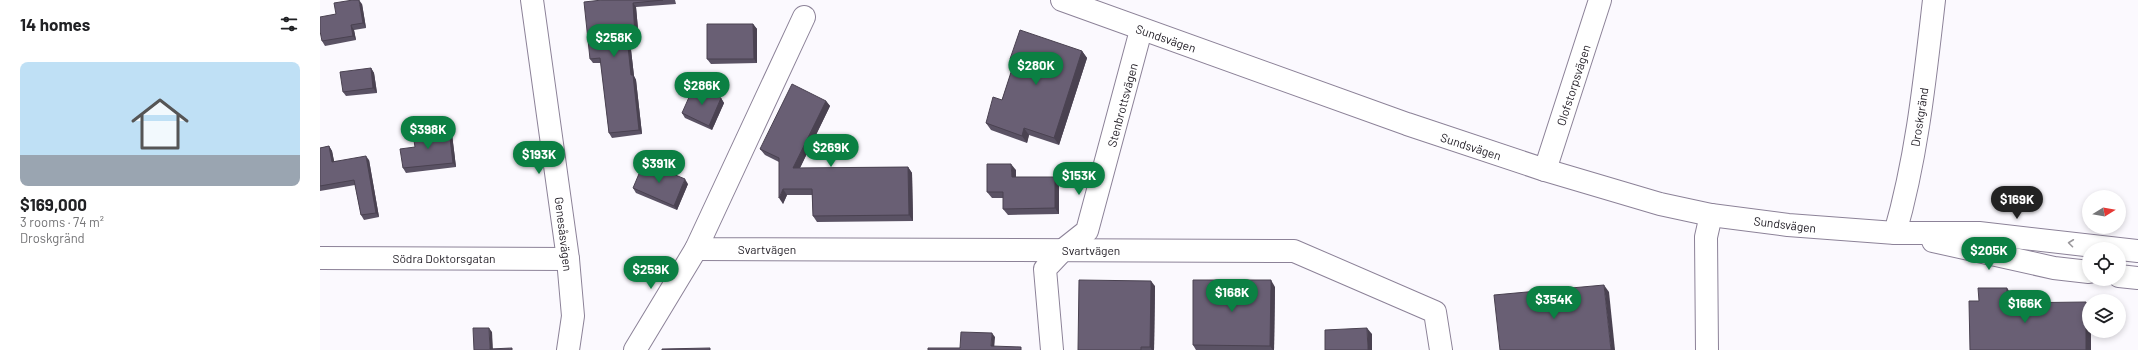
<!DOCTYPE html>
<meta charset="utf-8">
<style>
:root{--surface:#fff;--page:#f6f6f6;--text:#202124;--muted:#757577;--accent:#0b8043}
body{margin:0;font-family:Barlow,sans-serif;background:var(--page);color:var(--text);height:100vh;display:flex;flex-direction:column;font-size:15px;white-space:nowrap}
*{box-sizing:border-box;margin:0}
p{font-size:13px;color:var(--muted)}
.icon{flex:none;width:22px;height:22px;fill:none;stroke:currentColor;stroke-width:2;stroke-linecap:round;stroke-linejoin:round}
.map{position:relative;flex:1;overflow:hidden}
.drawer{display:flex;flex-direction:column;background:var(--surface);width:320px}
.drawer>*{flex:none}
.needle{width:26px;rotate:79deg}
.fabs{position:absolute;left:1762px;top:190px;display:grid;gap:8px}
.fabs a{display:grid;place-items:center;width:44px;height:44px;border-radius:50%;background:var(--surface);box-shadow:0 2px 6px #0003;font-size:20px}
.price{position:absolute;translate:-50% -34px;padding:0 9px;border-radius:14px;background:var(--accent);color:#fff;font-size:13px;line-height:26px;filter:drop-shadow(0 1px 2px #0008)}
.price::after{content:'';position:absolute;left:50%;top:24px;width:12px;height:9px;margin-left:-6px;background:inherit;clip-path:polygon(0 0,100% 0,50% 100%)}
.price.active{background:#222;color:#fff}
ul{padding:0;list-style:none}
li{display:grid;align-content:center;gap:8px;height:212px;padding:0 20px}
li span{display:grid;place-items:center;height:124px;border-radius:8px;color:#555}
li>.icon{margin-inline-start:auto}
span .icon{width:72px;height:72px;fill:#fffc;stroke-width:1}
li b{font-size:17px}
h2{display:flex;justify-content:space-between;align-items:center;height:48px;padding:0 20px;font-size:17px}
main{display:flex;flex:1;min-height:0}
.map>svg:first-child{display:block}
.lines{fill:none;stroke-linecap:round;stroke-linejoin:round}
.minor-casing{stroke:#8c8298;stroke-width:24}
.minor{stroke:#fff;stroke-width:22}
.wall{fill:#5a5264}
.shaded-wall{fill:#4a4251}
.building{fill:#695f74;stroke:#4a4251}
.oneway{stroke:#9a989c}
.labels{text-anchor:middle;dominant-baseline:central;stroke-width:4;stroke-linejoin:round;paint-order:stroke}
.street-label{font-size:12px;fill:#1f1b23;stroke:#fff}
</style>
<main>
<section class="drawer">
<h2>14 homes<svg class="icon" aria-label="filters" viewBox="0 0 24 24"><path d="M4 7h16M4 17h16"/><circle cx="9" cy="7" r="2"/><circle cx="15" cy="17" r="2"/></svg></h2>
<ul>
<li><span style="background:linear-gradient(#bfe0f5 75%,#9aa5b1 0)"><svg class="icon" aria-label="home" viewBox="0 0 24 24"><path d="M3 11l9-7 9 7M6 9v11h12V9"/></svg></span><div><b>$169,000</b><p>3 rooms · 74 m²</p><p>Droskgränd</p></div></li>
</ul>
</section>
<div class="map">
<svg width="1818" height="350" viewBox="0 0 1818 350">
<rect width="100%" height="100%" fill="#fbf9fe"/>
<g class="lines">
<g class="minor-casing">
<g id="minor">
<polyline points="212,0 248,259 253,316 248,350"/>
<polyline points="742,0 1087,124 1225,170 1340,204 1391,215 1468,225 1575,233 1659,233 1818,251"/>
<polyline points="484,17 376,249 974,251 1115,312 1121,350"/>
<polyline points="1225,170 1280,0"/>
<path d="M1575,233C1597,157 1605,78 1614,0"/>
<polyline points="1613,241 1734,268 1769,272"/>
<polyline points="0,258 248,259"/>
<polyline points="1799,276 1818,278"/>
<polyline points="315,350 376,249"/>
<polyline points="732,350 725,269 743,250 767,231 821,30"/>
<polyline points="1387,350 1386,237 1391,215"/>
</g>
</g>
<use href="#minor" class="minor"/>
</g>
<g class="wall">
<polygon points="282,0 355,0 356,4 316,7 319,40 310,41 314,76 316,80 322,134 292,138 289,133 281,63 273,63 270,59"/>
<polygon points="42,4 46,28 34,30 36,40 5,46 2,41 16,14"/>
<polygon points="433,24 437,29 437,63 391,64 387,59"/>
<polygon points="762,51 767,58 739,145 709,135 707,143 671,130 666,123 682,100 694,64 690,59"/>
<polygon points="51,68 54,73 57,93 26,96 23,92"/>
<polygon points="401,98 404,103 392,130 365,118 362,113"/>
<polygon points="506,101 510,106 480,168 588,167 592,173 593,221 497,222 493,216 492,195 467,195 463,204 459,162 445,155 440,149"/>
<polygon points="129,130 132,134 136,167 86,173 83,168 95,147"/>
<polygon points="9,146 12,151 14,161 49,160 59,217 44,220 41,215 35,185 0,191 0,148"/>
<polygon points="696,170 696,177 739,183 739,214 688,215 683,209 683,198 672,198 667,192"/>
<polygon points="368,184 357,210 316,193 313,188"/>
<polygon points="835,286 834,350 758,350"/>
<polygon points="955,287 954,350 876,350 873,345"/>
</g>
<g class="shaded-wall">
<polygon points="39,0 42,4 46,28 43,23"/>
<polygon points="313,3 316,7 319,40 315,36"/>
<polygon points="433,24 437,29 437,63 434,59"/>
<polygon points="31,25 34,30 36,40 33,36"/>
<polygon points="307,37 310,41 314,76 316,80 322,134 319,130 311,75"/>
<polygon points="762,51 767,58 739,145 734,138"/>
<polygon points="51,68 54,73 57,93 53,88"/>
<polygon points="401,98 404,103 392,130 389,126"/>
<polygon points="506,101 510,106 477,174 473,168"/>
<polygon points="704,128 709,135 707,143 702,136"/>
<polygon points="129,130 132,134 136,167 133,163"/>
<polygon points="9,146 12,151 15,166 12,162"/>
<polygon points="46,156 49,160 59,217 56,213"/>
<polygon points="691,164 696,170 696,183 692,177"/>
<polygon points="588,167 592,173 593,221 589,215"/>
<polygon points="735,177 739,183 739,214 735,208"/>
<polygon points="365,179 368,184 357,210 354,206"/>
<polygon points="463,189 467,195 463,204 459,198"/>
<polygon points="951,280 955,287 954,350 953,350 950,346"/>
<polygon points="831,281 835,286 834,350 832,350 830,347"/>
<polygon points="1284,285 1289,292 1295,350 1291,350"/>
<polygon points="1687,288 1692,295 1692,310 1687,303"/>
<polygon points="1766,302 1769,307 1769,331 1771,331 1771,350 1766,350"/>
<polygon points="169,328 172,332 173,350 170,349"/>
<polygon points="1047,328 1052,334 1052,350 1048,350"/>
<polygon points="672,333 675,337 674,350 671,346"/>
</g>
<g class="building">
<polygon points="33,0 39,0 43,23 31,25 33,36 2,41 0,31 0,17 16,14 14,3"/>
<polygon points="282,0 343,0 313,3 315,36 307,37 311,75 313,75 319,130 289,133 280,58 270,59 264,2"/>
<polygon points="387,24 433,24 434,59 387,59"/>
<polygon points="700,30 762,51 734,138 704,128 702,136 666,123 673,97 682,100 695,60 690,59"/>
<polygon points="51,68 53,88 23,92 20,72"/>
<polygon points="472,84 506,101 473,168 588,167 589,215 493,216 492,189 463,189 459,198 459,158 440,149"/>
<polygon points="374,86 401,98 389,126 362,113"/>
<polygon points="129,130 133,163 83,168 80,149 95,147 93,134"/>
<polygon points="9,146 12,162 46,156 56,213 41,215 34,180 0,186 0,148"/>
<polygon points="324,162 365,179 354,206 313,188"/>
<polygon points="667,164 691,164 692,177 735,177 735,208 683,209 683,192 667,192"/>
<polygon points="759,280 831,281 830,347 821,347 821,350 758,350"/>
<polygon points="873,280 951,280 950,346 873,345"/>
<polygon points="1284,285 1291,350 1180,350 1174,295"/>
<polygon points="1658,288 1687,288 1687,303 1766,302 1766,350 1650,350 1649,301 1659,301"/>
<polygon points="153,328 169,328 170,349 192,348 192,350 154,350"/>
<polygon points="1047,328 1048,350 1005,350 1005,330"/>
<polygon points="641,332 672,333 671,346 701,347 701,350 608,350 608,348 640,348"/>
<polygon points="390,348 390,350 342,350 342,349"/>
</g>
<defs><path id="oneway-chevron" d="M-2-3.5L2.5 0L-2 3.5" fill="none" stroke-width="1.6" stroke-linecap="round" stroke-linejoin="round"/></defs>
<use class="oneway" href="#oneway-chevron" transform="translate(1751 243) rotate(-173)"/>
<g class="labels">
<g class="street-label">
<text transform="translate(846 38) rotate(19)">Sundsvägen</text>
<text transform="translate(1253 85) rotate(-72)">Olofstorpsvägen</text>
<text transform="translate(802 105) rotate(-75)">Stenbrottsvägen</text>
<text transform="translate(1599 117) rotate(-81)">Droskgränd</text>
<text transform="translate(1151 146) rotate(18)">Sundsvägen</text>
<text transform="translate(1465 224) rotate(7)">Sundsvägen</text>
<text transform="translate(244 234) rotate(83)">Genesåsvägen</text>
<text x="447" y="249">Svartvägen</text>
<text x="771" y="250">Svartvägen</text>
<text x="124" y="258">Södra Doktorsgatan</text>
</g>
</g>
</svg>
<div class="fabs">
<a><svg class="needle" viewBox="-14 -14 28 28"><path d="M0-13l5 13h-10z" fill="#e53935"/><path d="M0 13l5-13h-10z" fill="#757577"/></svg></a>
<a><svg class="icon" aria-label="locate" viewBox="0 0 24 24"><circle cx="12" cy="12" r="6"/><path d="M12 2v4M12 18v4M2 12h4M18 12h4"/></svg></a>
<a><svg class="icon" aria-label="layers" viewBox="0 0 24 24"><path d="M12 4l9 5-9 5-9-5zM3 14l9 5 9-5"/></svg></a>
</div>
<b class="price" style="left:294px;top:58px">$258K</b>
<b class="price" style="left:716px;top:86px">$280K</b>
<b class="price" style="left:382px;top:106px">$286K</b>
<b class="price" style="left:108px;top:150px">$398K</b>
<b class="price" style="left:511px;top:168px">$269K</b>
<b class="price" style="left:219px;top:175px">$193K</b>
<b class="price" style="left:339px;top:184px">$391K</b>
<b class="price" style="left:759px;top:196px">$153K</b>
<b class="price active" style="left:1697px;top:220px">$169K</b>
<b class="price" style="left:1669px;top:271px">$205K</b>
<b class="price" style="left:331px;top:290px">$259K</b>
<b class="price" style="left:912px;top:313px">$168K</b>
<b class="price" style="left:1234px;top:320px">$354K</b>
<b class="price" style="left:1705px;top:324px">$166K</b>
</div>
</main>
